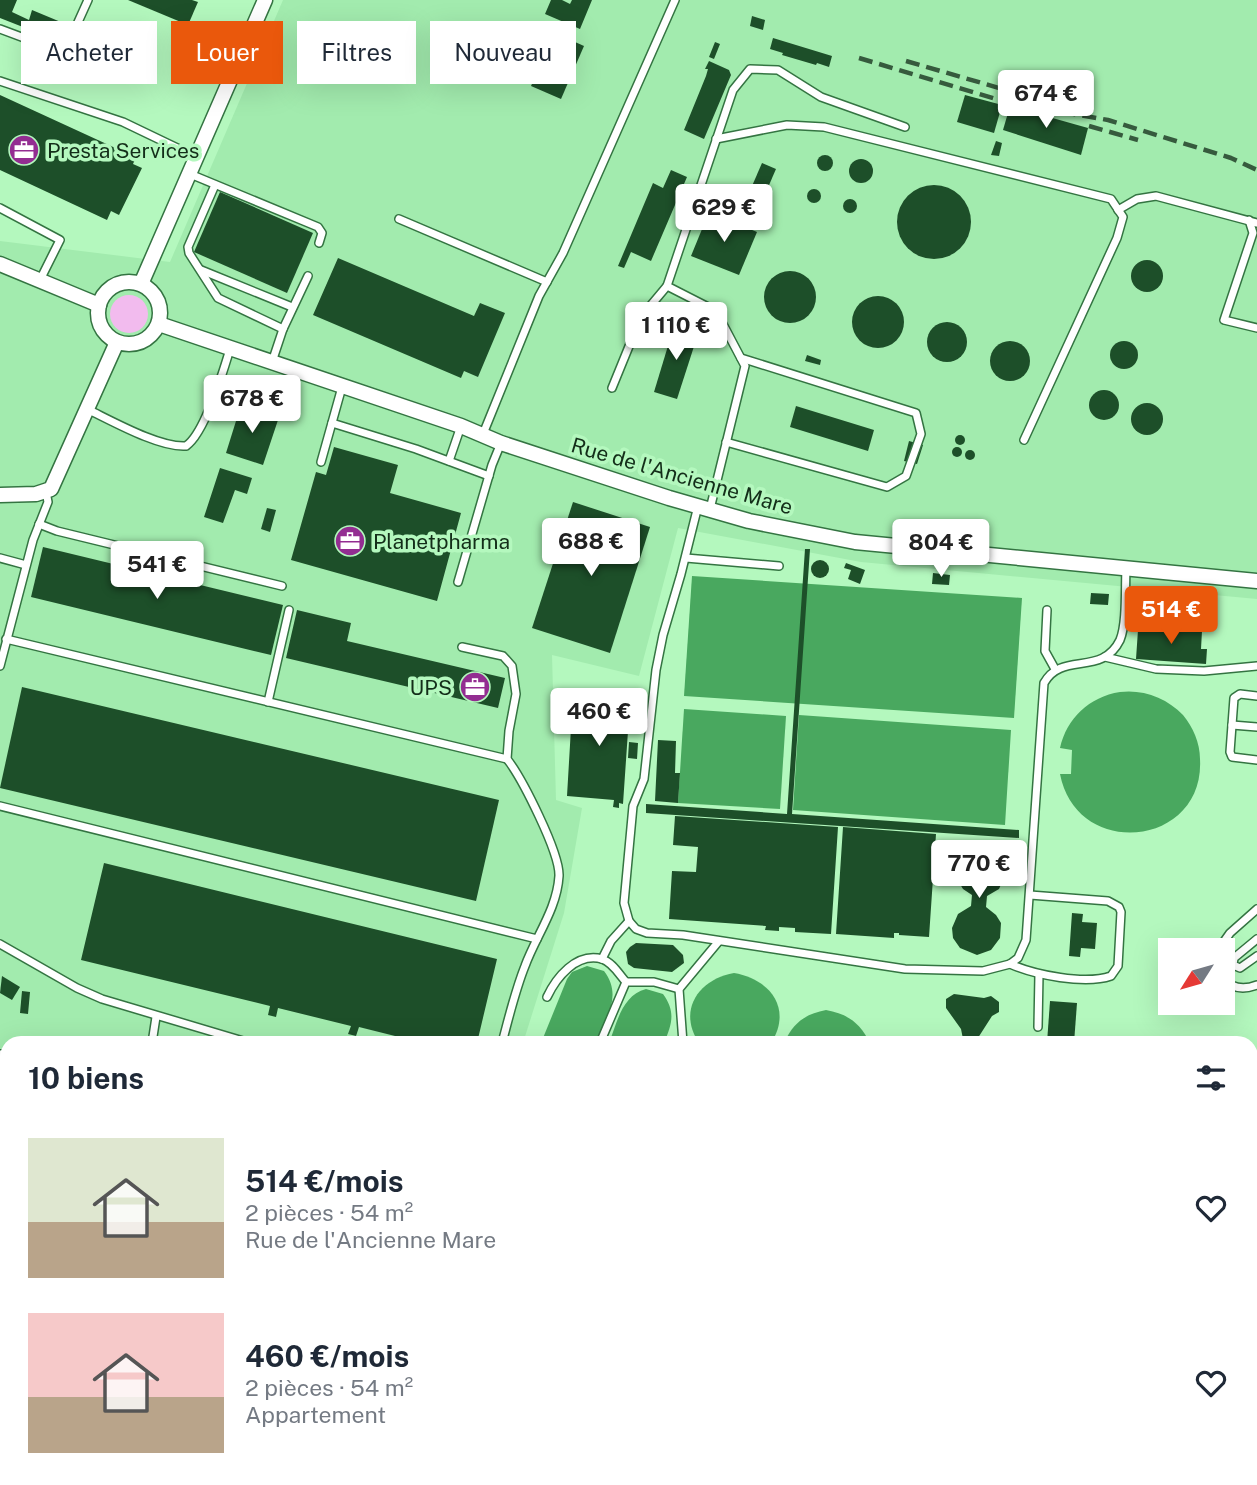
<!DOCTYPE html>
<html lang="fr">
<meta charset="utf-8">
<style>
:root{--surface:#fff;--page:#f6f6f7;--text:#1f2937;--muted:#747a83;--accent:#ea580c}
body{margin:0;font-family:"Public Sans",sans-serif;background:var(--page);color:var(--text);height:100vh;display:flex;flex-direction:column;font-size:26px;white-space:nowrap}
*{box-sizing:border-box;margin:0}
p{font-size:23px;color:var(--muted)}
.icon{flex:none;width:38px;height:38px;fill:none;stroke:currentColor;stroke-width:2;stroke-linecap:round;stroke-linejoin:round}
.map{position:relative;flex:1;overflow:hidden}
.drawer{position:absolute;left:0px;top:1036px;width:1258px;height:450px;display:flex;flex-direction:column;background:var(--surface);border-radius:21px 21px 0 0;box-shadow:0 7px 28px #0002}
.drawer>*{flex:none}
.hud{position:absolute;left:21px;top:21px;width:700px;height:63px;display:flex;gap:14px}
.needle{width:46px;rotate:233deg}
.buttons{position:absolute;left:1158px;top:938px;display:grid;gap:14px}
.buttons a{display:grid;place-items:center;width:77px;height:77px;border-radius:0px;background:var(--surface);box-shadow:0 7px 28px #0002;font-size:35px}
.price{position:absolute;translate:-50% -60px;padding:0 16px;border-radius:7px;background:#fff;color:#222;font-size:23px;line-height:46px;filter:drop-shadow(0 2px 4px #0008)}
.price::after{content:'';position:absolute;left:50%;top:42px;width:21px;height:16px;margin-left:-10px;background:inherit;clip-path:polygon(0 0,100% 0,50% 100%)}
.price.selected{background:var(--accent);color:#fff}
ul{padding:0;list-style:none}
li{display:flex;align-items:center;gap:21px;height:175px;padding:0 28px}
li span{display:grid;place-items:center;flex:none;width:196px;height:140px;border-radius:0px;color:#555}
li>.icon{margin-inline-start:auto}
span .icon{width:84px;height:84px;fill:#fffc;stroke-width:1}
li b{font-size:30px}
h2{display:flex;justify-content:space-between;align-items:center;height:84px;padding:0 28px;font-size:30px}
.chip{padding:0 24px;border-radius:0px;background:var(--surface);box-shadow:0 7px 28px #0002;font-size:24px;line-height:63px}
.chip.selected{background:var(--accent);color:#fff}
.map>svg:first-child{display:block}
.built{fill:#a2ebae}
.green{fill:#f2bbee}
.water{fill:#49a85f}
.building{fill:#1d4f29}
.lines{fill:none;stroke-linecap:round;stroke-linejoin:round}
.service-casing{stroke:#347442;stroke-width:10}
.minor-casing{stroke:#347442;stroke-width:17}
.secondary-casing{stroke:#347442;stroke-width:22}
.service{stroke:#fff;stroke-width:7}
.minor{stroke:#fff;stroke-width:14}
.secondary{stroke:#fff;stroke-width:19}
.rail{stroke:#365a3d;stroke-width:4.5;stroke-dasharray:14 7;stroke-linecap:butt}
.labels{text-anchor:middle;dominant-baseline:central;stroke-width:7;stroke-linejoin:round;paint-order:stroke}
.poi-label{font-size:21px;fill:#132e19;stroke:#b4f8be;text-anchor:start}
.street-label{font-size:21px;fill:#132e19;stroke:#b4f8be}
</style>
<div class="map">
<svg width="1257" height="1485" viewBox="0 0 1257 1485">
<rect width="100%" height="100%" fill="#b4f8be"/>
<polygon class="built" points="283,0 1257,0 1257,599 861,562 678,528 639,676 552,655 556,800 582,808 564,913 523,1043 7,1043 7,1479 1251,1479 1251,1068 1257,1064 1257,1485 0,1485 0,241 170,262"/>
<circle class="green" cx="129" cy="314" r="19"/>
<g class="water">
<polygon points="692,576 1022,598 1014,718 684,696"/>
<path d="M1120,692C1143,689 1167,698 1183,715C1193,727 1200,743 1200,759C1205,847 1077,861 1060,774H1071L1072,750L1060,748C1067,718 1089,697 1120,692Z"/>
<polygon points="684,709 786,716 780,809 678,803"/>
<polygon points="799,715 1011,730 1005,825 793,810"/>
<path d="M587,966L604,971C623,996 606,1018 595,1043H541L567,979L572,972Z"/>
<path d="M734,973C770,979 793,1009 771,1043H699C677,1010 699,979 734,973Z"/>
<path d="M646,989L663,994C676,1012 672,1024 664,1043H609C617,1023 622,995 646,989Z"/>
<path d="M826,1010C848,1014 860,1023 870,1043H784C793,1023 805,1014 826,1010Z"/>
</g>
<g class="building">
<polygon points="0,0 17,0 12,12 29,20 32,10 68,25 61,42 0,18"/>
<polygon points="128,0 192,0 198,2 188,25"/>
<polygon points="551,0 562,0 570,4 572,0 592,0 580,29 545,14"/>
<polygon points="752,16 765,20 763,30 750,26"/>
<polygon points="555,33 584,46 561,99 531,86"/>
<polygon points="773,38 832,56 829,67 817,63 816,65 782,55 783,53 770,49"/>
<polygon points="715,42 720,44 714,59 709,57"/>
<polygon points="709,61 729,70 731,75 704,139 684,130 706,76 708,69 705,69"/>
<polygon points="0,95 124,152 124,150 137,155 133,164 142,168 119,215 111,211 107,220 0,170"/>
<polygon points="965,95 1002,105 994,133 957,122"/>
<polygon points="1010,106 1088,128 1081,155 1003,130"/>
<polygon points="996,141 1002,143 999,156 991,155"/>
<circle cx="825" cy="163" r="8"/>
<circle cx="861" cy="171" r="12"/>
<polygon points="762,163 776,169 756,215 742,209"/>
<polygon points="671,170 687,177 651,261 631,252 624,268 618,266 653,183 663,188"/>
<circle cx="934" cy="222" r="37"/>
<circle cx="814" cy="196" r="7"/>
<polygon points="220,192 313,233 287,293 194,252"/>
<circle cx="850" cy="206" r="7"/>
<polygon points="709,212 757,232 739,275 691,256"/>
<polygon points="338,258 474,316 480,303 505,313 478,377 464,371 461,378 313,315"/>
<circle cx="1147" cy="276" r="16"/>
<circle cx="790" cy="297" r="26"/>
<circle cx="878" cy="322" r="26"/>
<circle cx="947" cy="342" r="20"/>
<polygon points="674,326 698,334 677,399 654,392"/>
<circle cx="1010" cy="361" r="20"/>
<circle cx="1124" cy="355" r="14"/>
<polygon points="807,355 821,360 820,365 805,361"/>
<circle cx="1104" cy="405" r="15"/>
<circle cx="1147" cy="419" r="16"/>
<polygon points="241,405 279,417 263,465 226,453"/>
<polygon points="796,406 874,430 868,451 790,427"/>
<circle cx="960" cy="440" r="5"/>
<polygon points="909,441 923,445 917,464 904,461"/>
<circle cx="957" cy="452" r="5"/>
<polygon points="334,447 398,465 390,493 461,513 437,601 291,560 316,472 326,475"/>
<circle cx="970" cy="455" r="5"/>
<polygon points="220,468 252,478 247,494 235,490 223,523 204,517"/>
<polygon points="573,502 650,527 610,653 532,628"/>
<polygon points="267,508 276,510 270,532 261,529"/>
<polygon points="43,547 283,605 271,655 31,597"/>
<polygon points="805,549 810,549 792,814 1019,830 1019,838 646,813 646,804 787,814"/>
<circle cx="820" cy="569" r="9"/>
<polygon points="846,563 865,570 860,584 848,579 851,570 844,568"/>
<polygon points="933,573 950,575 949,585 932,584"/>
<polygon points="1091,593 1109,594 1108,605 1090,604"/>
<polygon points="297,610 351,623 347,641 505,678 498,708 286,658"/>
<polygon points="1173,629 1202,631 1201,649 1207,649 1206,664 1136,659 1138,630 1172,632"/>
<polygon points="22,687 499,800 476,901 0,788"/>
<polygon points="573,694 625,697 625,701 630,702 623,804 619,803 619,808 613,807 614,800 567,796"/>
<polygon points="658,740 676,741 675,773 680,773 678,803 655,801"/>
<polygon points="629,742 638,743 637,759 628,758"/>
<polygon points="675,816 838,827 831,934 795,932 795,928 779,927 779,931 765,930 766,926 669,919 672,871 696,872 698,847 673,845"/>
<polygon points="843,827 936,834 929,937 899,935 899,933 894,933 894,938 836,934"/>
<polygon points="982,846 993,849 1001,856 1006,873 999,889 987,896 986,907 996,915 1001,923 1000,938 991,950 977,955 960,948 953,938 952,928 958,914 971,906 972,895 963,889 957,879 957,863 966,851"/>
<polygon points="104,863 497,959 477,1043 423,1043 359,1027 356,1036 348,1034 351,1026 278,1008 276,1017 268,1015 270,1006 81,960"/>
<polygon points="1072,913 1083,914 1082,922 1097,923 1095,949 1081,948 1080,957 1069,956"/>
<polygon points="636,943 673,945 683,955 684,963 672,972 634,968 628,964 626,952 630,947"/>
<polygon points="2,976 20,987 12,1000 0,993"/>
<polygon points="22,991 30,992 28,1014 20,1013"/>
<polygon points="954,994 984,998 991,996 999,1002 999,1012 992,1016 976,1041 968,1042 963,1039 961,1029 946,1008 946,999"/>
<polygon points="1050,1001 1077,1003 1074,1043 1047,1043"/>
<polygon points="1251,1435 1257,1436 1257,1478 1251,1478"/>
<polygon points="821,1479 837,1479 847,1485 818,1485"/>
<polygon points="926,1479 969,1479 972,1485 911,1485"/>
</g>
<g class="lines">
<g class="service-casing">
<g id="service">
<polyline points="0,29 59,51 65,51 88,0"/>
<polyline points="0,81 123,122 198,158"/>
<polyline points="716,139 787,125 824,127 1111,199 1123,217 1117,238 1024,440"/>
<polyline points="190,174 318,227 322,233 319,243"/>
<polyline points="215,185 188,247 189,253 218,298 283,329"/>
<polyline points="0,208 60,240 40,280"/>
<polyline points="1118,210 1137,199 1156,196 1257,223"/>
<polyline points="399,219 547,282"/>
<polyline points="1249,220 1253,233 1224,320 1257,328"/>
<polyline points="201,270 292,307"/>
<polyline points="667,286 733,90 750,69 778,70 821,97 905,127"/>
<polyline points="272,362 283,329 308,276"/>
<polyline points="612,388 641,317 667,286 716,311 745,366 710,509"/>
<path d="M87,409C112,421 160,448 186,446C205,433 223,372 230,349"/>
<polyline points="332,423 416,449 489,476"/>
<polyline points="483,434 539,296 563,253 675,0"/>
<polyline points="726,442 887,487 906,476 921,434 916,413 741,358"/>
<polyline points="449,461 461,426"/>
<polyline points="321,462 342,387"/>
<path d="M698,506L681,574L663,635L656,670L644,779L633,806L624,903L629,921L636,929L647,933L683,935L905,969L983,971L1010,964L1018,958L1026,940L1044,683C1062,651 1102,677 1120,640C1127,623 1125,588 1126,569"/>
<polyline points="39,524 57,531 282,586"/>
<polyline points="0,558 26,565"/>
<polyline points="686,558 779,566"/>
<polyline points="458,582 492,465 501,443"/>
<polyline points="1047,610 1045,651 1055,669"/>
<polyline points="6,639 507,759"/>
<path d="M462,647L503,656L512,666L516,694L509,731L507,759C522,778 560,853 559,876C557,909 536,936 525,966C515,991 509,1017 502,1043"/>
<polyline points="1105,657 1156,669 1204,671 1257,666"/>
<polyline points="0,666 33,540 48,502 46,492"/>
<polyline points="1257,696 1240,694 1234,698 1230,752 1232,757 1257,760"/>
<polyline points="268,702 289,610"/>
<polyline points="1232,725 1257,727"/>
<polyline points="0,806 537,939"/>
<polyline points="1257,939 1234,958 1233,965 1240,968 1257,956"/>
<polyline points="0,944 77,988 102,999 250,1043"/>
<polyline points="1218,950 1230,933 1257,909"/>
<polyline points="602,959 611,941 629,921"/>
<path d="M1010,964C1035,975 1085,985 1111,976L1118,966L1121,912L1119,907L1108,901L1030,895"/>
<path d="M1223,978C1232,989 1244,990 1257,985"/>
<path d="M547,997C556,978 576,952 602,959C612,962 619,974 626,982"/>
<polyline points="1038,1027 1039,974"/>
<polyline points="152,1043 156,1017"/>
<polyline points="600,1043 626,982 654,982 679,989"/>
<polyline points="683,1043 679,989 719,941"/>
<polyline points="0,1054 7,1054"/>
<polyline points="1251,1143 1257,1144"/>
<polyline points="0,1286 7,1291"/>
<polyline points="0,1427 7,1432"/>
<polyline points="85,1479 95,1485"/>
<polyline points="364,1479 371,1485"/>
<polyline points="507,1479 523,1485"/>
<polyline points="872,1479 875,1485"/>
<polyline points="578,1485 581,1479"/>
<polyline points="1061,1485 1062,1479"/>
</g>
</g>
<g class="minor-casing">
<g id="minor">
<polyline points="0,264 99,305"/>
<circle cx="129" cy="313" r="31"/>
<polyline points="141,284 265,0"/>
<polyline points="159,324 461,426 501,443 669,498 749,521 855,542 1257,581"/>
<polyline points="0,495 36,494 51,489 117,342"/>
</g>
</g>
<g class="secondary-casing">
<g id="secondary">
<polyline points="0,1306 7,1310"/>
<polyline points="0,1327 7,1331"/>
<polyline points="248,1479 259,1485"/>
<polyline points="284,1479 295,1485"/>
</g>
</g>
<use href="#service" class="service"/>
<use href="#minor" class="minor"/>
<use href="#secondary" class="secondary"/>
<g class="rail">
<polyline points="859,58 1006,102 1108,120 1231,158 1257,170"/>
<polyline points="906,61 1006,90 1030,100"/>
<polyline points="1089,126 1138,140"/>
<polyline points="1251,1133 1257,1124"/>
<polyline points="0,1378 7,1382"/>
<polyline points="0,1449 7,1455"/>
<polyline points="36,1479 46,1485"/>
<polyline points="54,1479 65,1485"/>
<polyline points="165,1479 175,1485"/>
<polyline points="1082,1485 1084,1479"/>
</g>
</g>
<defs>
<g id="office-disc" transform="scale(1.575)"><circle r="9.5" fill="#932d91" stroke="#b4f8be"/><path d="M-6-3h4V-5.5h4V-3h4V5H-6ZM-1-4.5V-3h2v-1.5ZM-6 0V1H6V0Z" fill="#fff"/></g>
</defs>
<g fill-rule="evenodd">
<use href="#office-disc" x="24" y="150"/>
<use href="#office-disc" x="350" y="541"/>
<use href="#office-disc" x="475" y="687"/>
</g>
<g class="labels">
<g class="poi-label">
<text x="47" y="150">Presta Services</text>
<text x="373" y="541">Planetpharma</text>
<text x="452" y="687" text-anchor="end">UPS</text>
</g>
<g class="street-label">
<text transform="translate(682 476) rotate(16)">Rue de l'Ancienne Mare</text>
</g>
</g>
</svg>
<div class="buttons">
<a><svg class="needle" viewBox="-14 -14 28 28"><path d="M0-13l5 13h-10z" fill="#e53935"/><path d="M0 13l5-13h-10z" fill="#747a83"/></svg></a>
</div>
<b class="price" style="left:1046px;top:130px">674 €</b>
<b class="price" style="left:724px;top:244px">629 €</b>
<b class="price" style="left:676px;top:362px">1 110 €</b>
<b class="price" style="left:252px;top:435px">678 €</b>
<b class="price" style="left:591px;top:578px">688 €</b>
<b class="price" style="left:941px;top:579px">804 €</b>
<b class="price" style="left:157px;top:601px">541 €</b>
<b class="price selected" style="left:1171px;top:646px">514 €</b>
<b class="price" style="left:599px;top:748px">460 €</b>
<b class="price" style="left:979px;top:900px">770 €</b>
<div class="hud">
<a class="chip">Acheter</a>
<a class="chip selected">Louer</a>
<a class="chip">Filtres</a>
<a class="chip">Nouveau</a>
</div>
<section class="drawer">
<h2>10 biens<svg class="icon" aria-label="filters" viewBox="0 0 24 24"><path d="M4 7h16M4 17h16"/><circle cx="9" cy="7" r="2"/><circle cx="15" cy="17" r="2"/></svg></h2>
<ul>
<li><span style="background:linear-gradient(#dfe7d0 60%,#b9a48a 0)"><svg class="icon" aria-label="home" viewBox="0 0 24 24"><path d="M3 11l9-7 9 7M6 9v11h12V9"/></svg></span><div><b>514 €/mois</b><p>2 pièces · 54 m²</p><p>Rue de l'Ancienne Mare</p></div><svg class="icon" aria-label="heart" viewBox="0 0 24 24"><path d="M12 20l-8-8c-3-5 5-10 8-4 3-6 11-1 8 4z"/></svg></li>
<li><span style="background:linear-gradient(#f6c9c9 60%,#b9a48a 0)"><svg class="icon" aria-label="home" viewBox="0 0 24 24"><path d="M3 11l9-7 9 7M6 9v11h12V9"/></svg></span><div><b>460 €/mois</b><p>2 pièces · 54 m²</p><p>Appartement</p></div><svg class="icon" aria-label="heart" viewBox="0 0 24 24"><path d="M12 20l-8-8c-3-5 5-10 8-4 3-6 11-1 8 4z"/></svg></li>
</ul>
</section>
</div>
